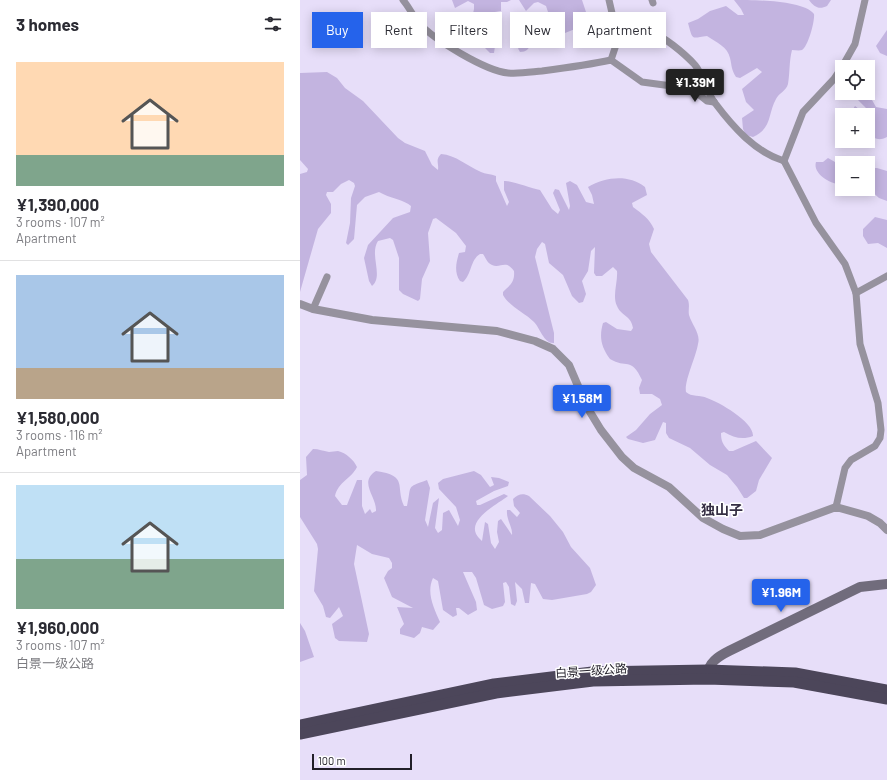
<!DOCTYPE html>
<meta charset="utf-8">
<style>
:root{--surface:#fff;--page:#f2f2f3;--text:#2b2b33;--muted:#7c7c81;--line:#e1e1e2;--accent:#2563eb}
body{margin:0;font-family:Barlow,"Noto Sans SC",sans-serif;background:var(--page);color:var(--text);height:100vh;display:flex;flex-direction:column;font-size:15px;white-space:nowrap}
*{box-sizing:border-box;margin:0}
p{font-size:13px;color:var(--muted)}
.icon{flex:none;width:22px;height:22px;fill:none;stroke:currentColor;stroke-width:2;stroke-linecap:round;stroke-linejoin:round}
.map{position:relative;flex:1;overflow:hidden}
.panel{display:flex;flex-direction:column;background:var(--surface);width:300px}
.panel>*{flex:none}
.hud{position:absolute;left:12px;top:12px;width:380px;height:36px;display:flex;gap:8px}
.fabs{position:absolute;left:535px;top:60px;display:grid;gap:8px}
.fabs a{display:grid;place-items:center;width:40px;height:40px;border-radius:0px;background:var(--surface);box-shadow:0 2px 10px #0003;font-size:20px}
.scale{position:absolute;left:12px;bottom:10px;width:100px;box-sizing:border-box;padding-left:4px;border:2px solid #221f29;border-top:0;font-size:11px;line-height:14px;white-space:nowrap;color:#221f29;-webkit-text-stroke:3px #fff;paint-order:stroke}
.price{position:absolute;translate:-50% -34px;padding:0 9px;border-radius:4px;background:var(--accent);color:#fff;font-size:13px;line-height:26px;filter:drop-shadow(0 1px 2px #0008)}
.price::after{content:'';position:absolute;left:50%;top:24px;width:12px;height:9px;margin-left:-6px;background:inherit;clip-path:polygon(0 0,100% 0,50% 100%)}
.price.current{background:#222;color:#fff}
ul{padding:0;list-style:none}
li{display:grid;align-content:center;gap:8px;height:212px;padding:0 16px}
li+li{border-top:1px solid var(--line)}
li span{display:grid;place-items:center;height:124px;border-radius:0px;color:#555}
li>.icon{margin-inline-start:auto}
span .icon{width:72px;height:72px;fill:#fffc;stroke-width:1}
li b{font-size:17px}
h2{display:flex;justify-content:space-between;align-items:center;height:48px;padding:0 16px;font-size:17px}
.pill{padding:0 14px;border-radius:0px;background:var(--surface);box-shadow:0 2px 10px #0003;font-size:14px;line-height:36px}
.pill.current{background:var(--accent);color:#fff}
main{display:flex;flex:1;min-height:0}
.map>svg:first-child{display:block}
.green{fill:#c3b4e0}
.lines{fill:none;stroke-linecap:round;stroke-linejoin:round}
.minor{stroke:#96929e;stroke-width:7}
.tertiary{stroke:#96929e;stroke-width:8}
.secondary{stroke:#716c7c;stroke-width:10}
.trunk{stroke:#4c465a;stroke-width:11}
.labels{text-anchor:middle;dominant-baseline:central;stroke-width:3;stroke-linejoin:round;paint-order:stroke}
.street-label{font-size:12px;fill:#221f29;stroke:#fff}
.quarter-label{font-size:14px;font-weight:bold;fill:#352e43;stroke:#fff}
</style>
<main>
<section class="panel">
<h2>3 homes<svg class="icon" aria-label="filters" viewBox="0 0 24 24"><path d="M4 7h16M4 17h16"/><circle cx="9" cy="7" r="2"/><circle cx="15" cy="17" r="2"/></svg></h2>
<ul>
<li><span style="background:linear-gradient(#ffd9b3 75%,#7fa58c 0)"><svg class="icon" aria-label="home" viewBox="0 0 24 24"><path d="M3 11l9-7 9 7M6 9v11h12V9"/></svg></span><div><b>¥1,390,000</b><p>3 rooms · 107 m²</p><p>Apartment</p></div></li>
<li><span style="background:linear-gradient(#a9c7e8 75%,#b9a48a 0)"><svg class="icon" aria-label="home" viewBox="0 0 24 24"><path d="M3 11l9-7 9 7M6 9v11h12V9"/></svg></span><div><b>¥1,580,000</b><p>3 rooms · 116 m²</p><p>Apartment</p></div></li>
<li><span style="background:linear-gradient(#bfe0f5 60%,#7fa58c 0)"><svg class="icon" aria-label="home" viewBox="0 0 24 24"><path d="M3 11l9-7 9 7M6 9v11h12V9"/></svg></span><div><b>¥1,960,000</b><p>3 rooms · 107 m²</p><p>白景一级公路</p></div></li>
</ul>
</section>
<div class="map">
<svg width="587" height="780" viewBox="0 0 587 780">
<rect width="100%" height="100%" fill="#e7def9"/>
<g class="green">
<polygon points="152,0 211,0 207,2 201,2 201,11 195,12 195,23 191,32 195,46 194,53 190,53 169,32 174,9 174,4 168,1 155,8"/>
<path d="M219,0H282L289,21L280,27L265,33L257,44L244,45L243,39L238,35C229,39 233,52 220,52C211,39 233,31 230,15L246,17L249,15L246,6L238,2L234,3L226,11Z"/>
<path d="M434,0C455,0 503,0 514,14C515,21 508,47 502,50C499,51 495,50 492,50C489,61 490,73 488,84C486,91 479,93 476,99C468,113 472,129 453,137L446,135L443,129L442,118L454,110L446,102L442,89L462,72L457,68L440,78L436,77C431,69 432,66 430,58C428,47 416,42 407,36C391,38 393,41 388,23L398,19L410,11L426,6L438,15H444L441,9Z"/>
<path d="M509,0H531L527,6C519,10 514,7 509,0Z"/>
<polygon points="587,30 587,56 580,53 576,46"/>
<path d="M27,72L37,78L45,88L63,101L98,138L105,143L125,151L132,165L138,170C139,163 135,160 141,154C156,155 167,166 181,172C185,174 191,174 196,176V181L207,206L209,202L204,190V181C210,180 231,188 240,190L252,209L258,214L260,210L253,193L255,189L259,190L269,210L270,206L266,183L270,181L277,185L286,202L294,204L292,195L288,187C306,177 328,174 345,187L347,195L332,203L333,207C342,214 349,218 354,229L349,244L351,252L388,300C390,306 388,310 389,315C392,325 401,334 398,344C396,357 384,381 386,392C391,397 401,395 407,398C419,402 454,422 453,436C443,440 434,438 424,432L421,433C421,441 423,445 429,451H433L456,441L472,458L459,480L456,491L447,498H444L437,487L427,475L410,465L390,448L369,438L366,433V423L363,422L355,440L343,443L328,439L326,437L336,430L350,414L362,405L360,399L352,394H340L339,388L342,380C331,356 326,369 310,359C301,347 299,337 303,323L306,322L317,329L331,331L333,328C331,315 321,316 317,306C312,296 318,282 317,271L313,267L302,276H296L294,273L295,247L291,251L288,271L282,281L286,294L283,302L279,303L272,296L263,275L249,263L245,244L242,242L237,249L235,257L254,333V343C244,344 240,328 234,322C225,313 209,306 203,295V292C210,285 215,282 214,271C206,259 200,269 192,265C187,263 186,258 183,254H180C170,260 172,274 163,282L160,281C154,272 156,263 159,253L165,252L166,246L156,233L136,218L133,219L128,233L130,261L122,279L120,299L118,301L103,294L99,290V258L93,240L90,238L78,241C69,255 84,276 72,286L69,281L64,258L68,245L93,218L110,212L111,206C105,200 89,198 79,192L65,197L57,205L54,239L48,245L46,243L50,223L51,198L55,186L54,183L49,180L41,184L33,192H27L26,195L31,204V213L18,229L0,292V174L7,172L8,169L0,160V73Z"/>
<path d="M564,93H568L576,107L587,109V137C579,141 576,139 568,135V115L554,114L553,109L555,106L567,115L569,114V111L558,100Z"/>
<path d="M528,158L542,166V184C533,186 512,174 516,162H523Z"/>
<polygon points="568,168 577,168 587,171 587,201 579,198 569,189"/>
<polygon points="575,217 587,220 587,248 578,243 568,244 563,236 563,229"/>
<path d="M13,449C19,449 23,451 29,452C32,452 35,451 38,451C46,453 54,460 57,467C51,479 38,482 35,496L42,505H47L57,480H62V506L65,514L70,509L72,513L76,511C77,497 58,482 76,471C109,476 95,486 104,506H107C112,485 105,488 127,480L130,488L125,520L128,527L133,503L139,498L135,528L138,533L142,530L143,513L149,510L158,526L160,520L156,507L139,489L138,483L143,479L174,471L181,475L190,487L194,485L191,477L199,478L209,482L208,486L194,491L176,501L177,505H180L204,494L208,496C195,506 160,523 182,541L185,522L188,524L191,543L195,549L199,542L197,532L198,521L201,519L212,535C213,527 206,520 207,510H210L217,517L220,513L214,506L213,499C218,494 223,493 229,496L250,516L263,532L271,547L290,568L296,585L291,592L287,594L252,600L243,599L235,584L231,583L229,603H225L222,589L215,582L217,601L215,606L211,604L209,587L206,582L203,583L205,602L203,606L192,609L184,605L176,578L172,572H163L176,602L177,610L168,615L159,608H156L157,615L153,617L143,610L138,581L133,578C126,593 134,608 140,622L133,630L122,627L120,633L114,638L100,634V629L104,624L97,607L113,608L92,597L84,578L88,571L92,568V563L89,558L72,554L57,545L54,564L69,634L67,642L39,641L35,638L32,624L43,616L39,607L30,618L26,617L23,606L14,591L18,549L17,544L0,517V480L7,475L6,457Z"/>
<polygon points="0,623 5,631 14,657 0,662"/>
</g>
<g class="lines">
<g class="minor">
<path d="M103,0C109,7 113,16 119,23C134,40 186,71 208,73C219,74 231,72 242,71C265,68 288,65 311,60L342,82L379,87L397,93L407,101L414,102"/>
<polyline points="309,0 318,39 311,60"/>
<polyline points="352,0 353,3"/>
<path d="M318,39C327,37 339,32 348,32C361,33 386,55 395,65C404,76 406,92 415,103C433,127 455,152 484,161L516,223L545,264L556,293L560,344L578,403L581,430L580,438L575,446L551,460L545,468L536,507"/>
<polyline points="542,67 555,44 565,0"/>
<polyline points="379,87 401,76"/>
<polyline points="484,161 503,112 534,79 542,67"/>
<polyline points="556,293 587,276"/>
<polyline points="13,309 27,277"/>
</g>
<polyline class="tertiary" points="0,304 13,309 72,320 197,331 235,341 253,349 269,365 287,407 301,430 322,457 334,468 369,487 403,518 423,529 440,536 460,535 536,507 568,516 580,523 587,530"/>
<path class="secondary" d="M408,676C407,663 419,656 429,651L560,587L587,584"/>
<g class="trunk">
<polyline points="0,725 194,684 292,672 408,670 495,673 587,690"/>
<polyline points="0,734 196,693 293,681 408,679 494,682 587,699"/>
</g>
</g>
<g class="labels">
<g class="street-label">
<text transform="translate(291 670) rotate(-4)">白景一级公路</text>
</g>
<g class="quarter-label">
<text x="422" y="509">独山子</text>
</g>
</g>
</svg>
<div class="fabs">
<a><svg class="icon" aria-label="locate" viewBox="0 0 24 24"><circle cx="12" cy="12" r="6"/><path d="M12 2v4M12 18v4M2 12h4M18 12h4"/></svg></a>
<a>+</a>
<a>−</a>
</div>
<div class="scale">100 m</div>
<b class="price current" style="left:395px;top:103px">¥1.39M</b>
<b class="price" style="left:282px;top:419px">¥1.58M</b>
<b class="price" style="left:481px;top:613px">¥1.96M</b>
<div class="hud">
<a class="pill current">Buy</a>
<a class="pill">Rent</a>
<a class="pill">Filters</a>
<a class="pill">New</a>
<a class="pill">Apartment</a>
</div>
</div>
</main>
